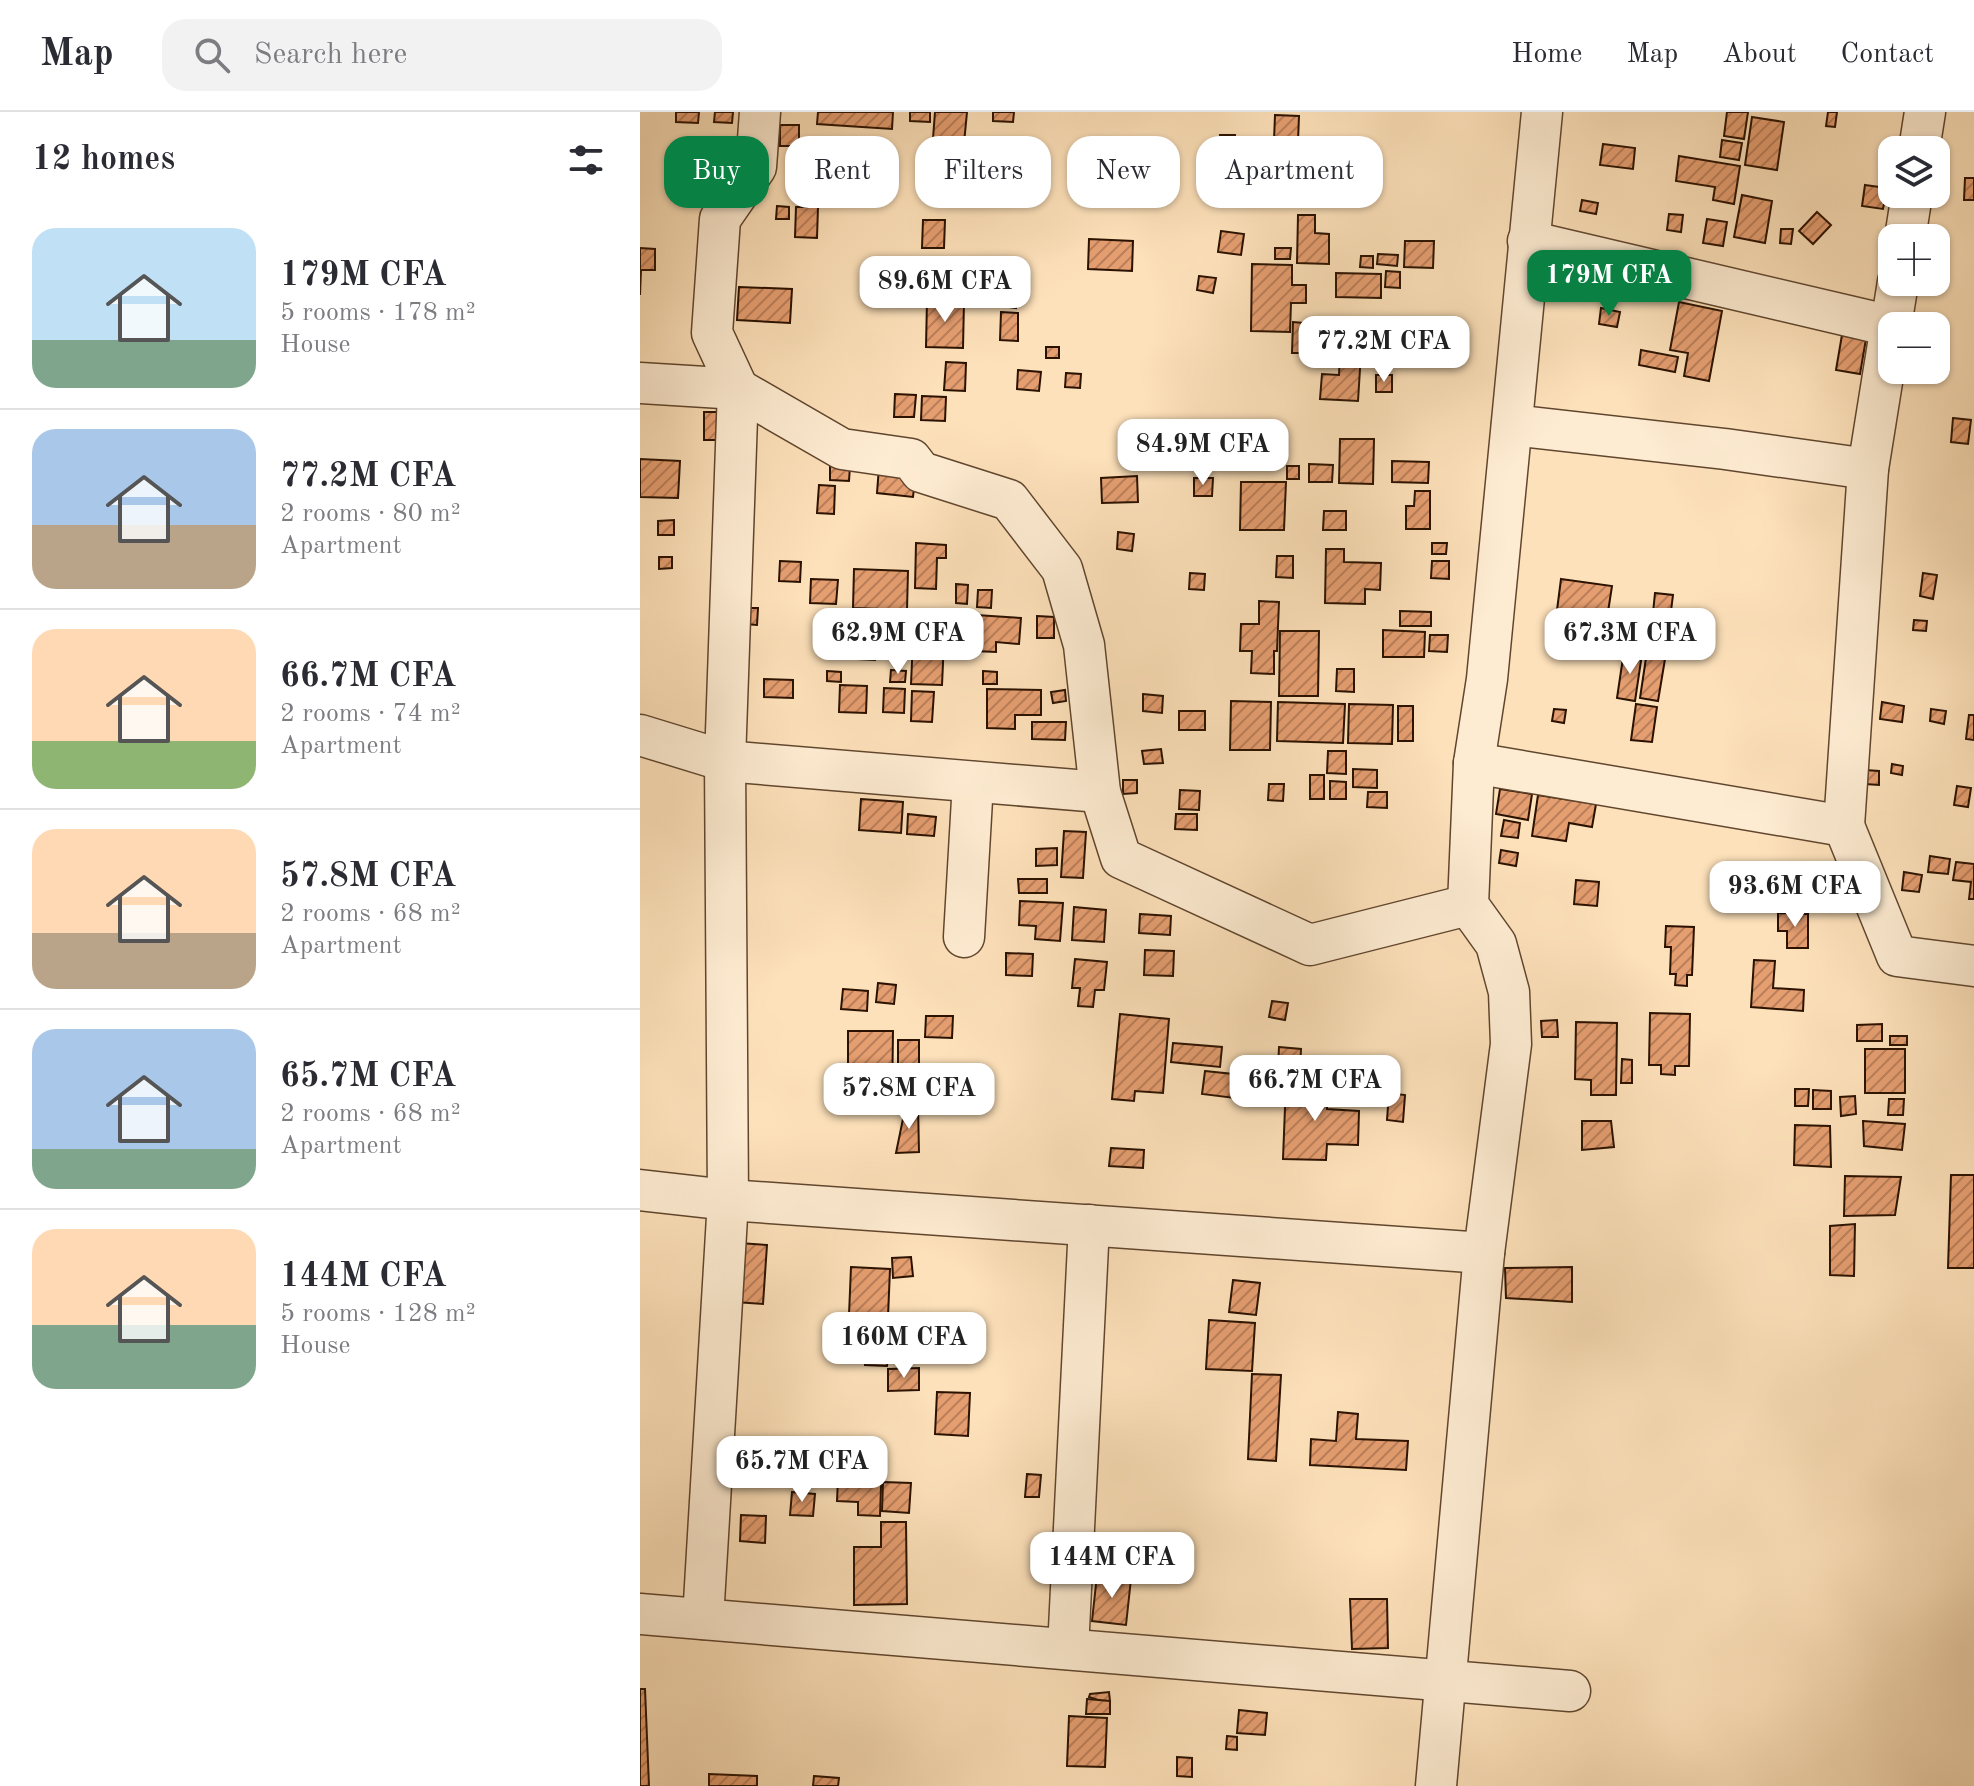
<!DOCTYPE html>
<meta charset="utf-8">
<style>
:root{--surface:#fff;--page:#f2f2f3;--text:#2b2b33;--muted:#7c7c81;--line:#e1e1e2;--accent:#0b8043}
body{margin:0;font-family:"Old Standard TT",serif;background:var(--page);color:var(--text);height:100vh;display:flex;flex-direction:column;font-size:30px;white-space:nowrap}
*{box-sizing:border-box;margin:0}
p{font-size:26px;color:var(--muted)}
.icon{flex:none;width:44px;height:44px;fill:none;stroke:currentColor;stroke-width:2;stroke-linecap:round;stroke-linejoin:round}
.map{position:relative;flex:1;overflow:hidden}
.drawer{display:flex;flex-direction:column;background:var(--surface);width:640px}
.drawer>*{flex:none}
.top-card{position:absolute;left:24px;top:24px;width:760px;height:72px;display:flex;gap:16px}
.controls{position:absolute;left:1238px;top:24px;display:grid;gap:16px}
.controls a{display:grid;place-items:center;width:72px;height:72px;border-radius:16px;background:var(--surface);box-shadow:0 2px 6px #0004;font-size:40px}
.price{position:absolute;translate:-50% -68px;padding:0 18px;border-radius:16px;background:#fff;color:#222;font-size:26px;line-height:52px;filter:drop-shadow(0 2px 4px #0008)}
.price::after{content:'';position:absolute;left:50%;top:48px;width:24px;height:18px;margin-left:-12px;background:inherit;clip-path:polygon(0 0,100% 0,50% 100%)}
.price.current{background:var(--accent);color:#fff}
ul{padding:0;list-style:none}
li{display:flex;align-items:center;gap:24px;height:200px;padding:0 32px}
li+li{border-top:2px solid var(--line)}
li span{display:grid;place-items:center;flex:none;width:224px;height:160px;border-radius:24px;color:#555}
li>.icon{margin-inline-start:auto}
span .icon{width:96px;height:96px;fill:#fffc;stroke-width:1}
li b{font-size:34px}
h2{display:flex;justify-content:space-between;align-items:center;height:96px;padding:0 32px;font-size:34px}
.chip{padding:0 28px;border-radius:24px;background:var(--surface);box-shadow:0 2px 6px #0004;font-size:28px;line-height:72px}
.chip.current{background:var(--accent);color:#fff}
header{display:flex;align-items:center;gap:48px;box-sizing:border-box;height:112px;padding:0 40px;background:var(--surface);border-bottom:2px solid var(--line)}
header strong{font-size:38px}
nav{display:flex;gap:44px;margin-inline-start:auto;font-size:28px}
.search{width:560px;height:72px;background:var(--page);display:flex;align-items:center;gap:20px;box-sizing:border-box;padding:0 28px;border-radius:24px;color:var(--muted);font-size:30px}
main{display:flex;flex:1;min-height:0}
.map>svg:first-child{display:block}
.building{fill:url(#building-hatch);stroke:#2b1200;stroke-width:2}
.lines{fill:none;stroke-linecap:round;stroke-linejoin:round}
.minor-casing{stroke:#60462e;stroke-width:43}
.minor{stroke:#feecd2;stroke-width:40}
</style>
<header>
<strong>Map</strong>
<div class="search"><svg class="icon" aria-label="search" viewBox="0 0 24 24"><circle cx="10" cy="10" r="6"/><path d="M15 15l6 6"/></svg>Search here</div>
<nav><a>Home</a><a>Map</a><a>About</a><a>Contact</a></nav>
</header>
<main>
<section class="drawer">
<h2>12 homes<svg class="icon" aria-label="filters" viewBox="0 0 24 24"><path d="M4 7h16M4 17h16"/><circle cx="9" cy="7" r="2"/><circle cx="15" cy="17" r="2"/></svg></h2>
<ul>
<li><span style="background:linear-gradient(#bfe0f5 70%,#7fa58c 0)"><svg class="icon" aria-label="home" viewBox="0 0 24 24"><path d="M3 11l9-7 9 7M6 9v11h12V9"/></svg></span><div><b>179M CFA</b><p>5 rooms · 178 m²</p><p>House</p></div></li>
<li><span style="background:linear-gradient(#a9c7e8 60%,#b9a48a 0)"><svg class="icon" aria-label="home" viewBox="0 0 24 24"><path d="M3 11l9-7 9 7M6 9v11h12V9"/></svg></span><div><b>77.2M CFA</b><p>2 rooms · 80 m²</p><p>Apartment</p></div></li>
<li><span style="background:linear-gradient(#ffd9b3 70%,#8fb573 0)"><svg class="icon" aria-label="home" viewBox="0 0 24 24"><path d="M3 11l9-7 9 7M6 9v11h12V9"/></svg></span><div><b>66.7M CFA</b><p>2 rooms · 74 m²</p><p>Apartment</p></div></li>
<li><span style="background:linear-gradient(#ffd9b3 65%,#b9a48a 0)"><svg class="icon" aria-label="home" viewBox="0 0 24 24"><path d="M3 11l9-7 9 7M6 9v11h12V9"/></svg></span><div><b>57.8M CFA</b><p>2 rooms · 68 m²</p><p>Apartment</p></div></li>
<li><span style="background:linear-gradient(#a9c7e8 75%,#7fa58c 0)"><svg class="icon" aria-label="home" viewBox="0 0 24 24"><path d="M3 11l9-7 9 7M6 9v11h12V9"/></svg></span><div><b>65.7M CFA</b><p>2 rooms · 68 m²</p><p>Apartment</p></div></li>
<li><span style="background:linear-gradient(#ffd9b3 60%,#7fa58c 0)"><svg class="icon" aria-label="home" viewBox="0 0 24 24"><path d="M3 11l9-7 9 7M6 9v11h12V9"/></svg></span><div><b>144M CFA</b><p>5 rooms · 128 m²</p><p>House</p></div></li>
</ul>
</section>
<div class="map">
<svg width="1334" height="1674" viewBox="0 0 1334 1674">
<defs>
<pattern id="building-hatch" width="6" height="6" patternUnits="userSpaceOnUse" patternTransform="scale(2)"><rect width="6" height="6" fill="#e59e70"/><path d="M-1 1l2-2M0 6l6-6M5 7l2-2" fill="none" stroke="#ba7f5a"/></pattern>
</defs>
<rect width="100%" height="100%" fill="#fde1ba"/>
<filter id="stains"><feTurbulence type="fractalNoise" baseFrequency=".0025" numOctaves="4"/><feColorMatrix values="0 0 0 0 .2 0 0 0 0 .09 0 0 0 0 .02 0 0 0 .5 -.17"/></filter>
<radialGradient id="worn" r=".72"><stop offset=".6" stop-color="#630" stop-opacity="0"/><stop offset="1" stop-color="#630" stop-opacity=".3"/></radialGradient>
<g class="building">
<polygon points="36,0 59,0 58,11 36,10"/>
<polygon points="75,0 93,0 92,11 74,10"/>
<polygon points="178,0 253,0 252,17 177,12"/>
<polygon points="270,0 290,0 290,10 270,9"/>
<polygon points="295,0 327,0 323,42 292,40"/>
<polygon points="353,0 374,0 373,10 353,9"/>
<polygon points="1087,0 1108,0 1104,27 1084,24"/>
<polygon points="1188,0 1197,0 1195,15 1186,14"/>
<polygon points="635,3 659,4 657,54 633,54"/>
<polygon points="1112,5 1144,10 1137,58 1105,53"/>
<rect x="140" y="13" width="19" height="21"/>
<polygon points="580,23 595,23 594,44 579,44"/>
<polygon points="1082,28 1102,31 1099,48 1080,45"/>
<polygon points="963,32 995,36 993,57 960,53"/>
<polygon points="1039,44 1100,54 1094,92 1073,88 1075,75 1036,69"/>
<polygon points="1325,66 1334,66 1334,88 1324,88"/>
<polygon points="1225,73 1247,76 1243,97 1222,94"/>
<polygon points="1102,83 1132,89 1125,131 1094,125"/>
<polygon points="942,88 958,91 956,102 940,99"/>
<polygon points="137,94 149,95 149,107 136,107"/>
<polygon points="156,95 178,95 177,126 155,125"/>
<polygon points="1177,100 1191,113 1173,132 1159,119"/>
<polygon points="1029,102 1043,103 1041,120 1027,118"/>
<polygon points="658,103 675,103 675,121 689,122 689,152 657,151"/>
<polygon points="1067,107 1087,110 1083,134 1063,131"/>
<polygon points="283,108 305,108 304,136 282,136"/>
<polygon points="1141,117 1153,117 1151,132 1140,131"/>
<polygon points="581,119 604,122 601,143 578,140"/>
<polygon points="449,127 493,129 492,159 448,157"/>
<polygon points="765,129 794,129 793,156 764,155"/>
<polygon points="0,136 15,137 15,158 1,158 0,183"/>
<polygon points="635,136 651,136 650,147 635,147"/>
<polygon points="738,142 758,143 757,154 737,152"/>
<polygon points="721,144 733,144 733,156 720,155"/>
<polygon points="612,152 652,153 652,173 666,173 666,191 651,191 650,220 611,219"/>
<polygon points="349,155 350,175 325,176 324,156"/>
<polygon points="746,159 760,160 760,176 745,175"/>
<polygon points="696,161 741,162 741,186 696,185"/>
<polygon points="559,164 576,166 573,181 557,178"/>
<polygon points="99,175 152,177 150,211 97,208"/>
<polygon points="358,176 378,179 376,196 356,193"/>
<polygon points="287,188 324,189 323,236 286,235"/>
<polygon points="1039,190 1082,199 1069,269 1044,264 1048,241 1030,238"/>
<polygon points="961,196 980,200 977,215 959,212"/>
<polygon points="361,200 378,201 378,229 360,228"/>
<polygon points="653,210 663,211 661,241 652,241"/>
<polygon points="1203,217 1227,221 1220,262 1196,258"/>
<polygon points="665,223 688,224 688,238 665,236"/>
<rect x="406" y="235" width="13" height="11"/>
<polygon points="1001,238 1038,245 1035,260 999,253"/>
<polygon points="700,240 721,241 718,289 680,287 682,262 699,263"/>
<polygon points="306,250 326,251 325,279 304,278"/>
<polygon points="378,258 401,260 399,279 377,277"/>
<polygon points="426,261 441,262 440,276 425,275"/>
<rect x="736" y="263" width="16" height="17"/>
<polygon points="255,282 276,283 274,305 254,305"/>
<polygon points="282,284 306,285 305,309 281,308"/>
<polygon points="64,300 84,300 85,328 64,328"/>
<polygon points="1313,306 1331,308 1328,332 1311,330"/>
<polygon points="700,327 734,327 733,372 699,371"/>
<polygon points="0,347 40,349 38,386 0,385"/>
<polygon points="752,349 789,350 788,371 752,370"/>
<polygon points="669,352 693,353 692,370 669,370"/>
<polygon points="190,353 210,354 209,369 190,368"/>
<rect x="647" y="354" width="12" height="13"/>
<polygon points="239,355 276,358 273,385 237,381"/>
<polygon points="497,364 498,390 462,391 461,366"/>
<polygon points="554,366 573,366 572,384 554,384"/>
<polygon points="601,370 646,370 644,418 600,418"/>
<polygon points="179,373 195,374 194,402 177,401"/>
<polygon points="775,379 790,379 790,417 766,417 766,394 774,394"/>
<polygon points="684,399 706,399 706,418 683,418"/>
<polygon points="34,408 34,423 18,423 18,409"/>
<polygon points="478,420 494,422 492,439 477,437"/>
<polygon points="276,431 306,433 306,446 297,446 296,477 275,476"/>
<polygon points="792,431 807,431 806,442 792,442"/>
<polygon points="686,437 704,437 704,450 741,451 740,478 725,477 725,492 685,491"/>
<polygon points="637,444 653,444 653,466 636,465"/>
<polygon points="19,445 32,445 32,456 19,457"/>
<polygon points="140,449 161,450 160,470 139,469"/>
<polygon points="792,449 809,449 809,467 791,466"/>
<polygon points="214,457 268,459 267,498 213,496"/>
<polygon points="550,461 565,462 564,478 549,477"/>
<polygon points="1283,461 1297,463 1293,487 1280,484"/>
<polygon points="171,467 198,468 196,492 170,491"/>
<polygon points="921,467 972,474 966,513 916,506"/>
<polygon points="316,472 328,473 327,492 316,491"/>
<polygon points="338,478 352,478 351,496 337,495"/>
<polygon points="1015,481 1033,483 1028,523 1011,521"/>
<polygon points="619,489 639,490 637,539 634,539 634,562 611,561 612,539 600,539 601,512 619,512"/>
<polygon points="105,496 118,496 117,513 105,512"/>
<polygon points="760,499 791,500 791,514 760,514"/>
<polygon points="182,501 237,503 235,548 198,546 199,520 181,520"/>
<polygon points="336,503 381,506 379,532 356,530 356,540 334,539"/>
<polygon points="397,504 414,505 414,526 397,526"/>
<polygon points="925,507 942,510 939,528 922,526"/>
<polygon points="1274,508 1287,509 1286,519 1273,518"/>
<polygon points="743,518 785,520 784,545 743,545"/>
<polygon points="640,519 679,519 678,584 639,584"/>
<polygon points="790,523 808,523 807,540 789,539"/>
<polygon points="1009,526 1028,529 1018,589 1000,586"/>
<polygon points="273,527 304,529 302,573 271,572"/>
<polygon points="984,539 1002,542 995,589 977,586"/>
<polygon points="697,557 714,557 714,580 696,579"/>
<polygon points="251,558 266,559 265,570 250,570"/>
<polygon points="187,559 201,560 201,570 187,569"/>
<polygon points="343,559 357,560 357,572 343,572"/>
<polygon points="124,567 153,568 153,586 124,585"/>
<polygon points="200,573 227,574 226,601 199,600"/>
<polygon points="244,576 265,577 264,601 243,600"/>
<polygon points="347,577 401,578 401,603 375,603 375,617 347,616"/>
<polygon points="425,578 426,589 413,591 411,580"/>
<polygon points="272,579 294,580 292,610 271,609"/>
<polygon points="503,582 523,584 522,601 503,599"/>
<polygon points="591,589 631,590 630,638 590,638"/>
<polygon points="638,590 705,592 703,631 637,629"/>
<polygon points="1242,590 1264,594 1262,610 1240,607"/>
<polygon points="709,592 753,593 752,632 708,631"/>
<polygon points="996,592 1017,595 1012,630 991,628"/>
<rect x="758" y="594" width="15" height="35"/>
<polygon points="914,597 926,598 924,611 912,609"/>
<polygon points="1291,597 1306,599 1304,612 1290,609"/>
<rect x="539" y="599" width="26" height="19"/>
<polygon points="1329,603 1334,603 1334,628 1326,627"/>
<polygon points="392,610 426,610 425,628 392,627"/>
<polygon points="521,637 523,651 504,652 502,639"/>
<polygon points="688,639 706,639 706,662 687,661"/>
<polygon points="1252,652 1263,654 1262,663 1251,661"/>
<polygon points="713,657 737,658 737,676 713,675"/>
<polygon points="1225,658 1239,659 1239,673 1225,672"/>
<rect x="670" y="663" width="14" height="24"/>
<polygon points="483,668 497,668 497,681 483,682"/>
<polygon points="690,669 706,670 706,687 690,687"/>
<polygon points="629,672 644,672 643,689 628,688"/>
<polygon points="1317,674 1331,676 1328,695 1314,693"/>
<polygon points="860,677 892,682 888,708 856,702"/>
<polygon points="540,678 560,679 559,698 539,697"/>
<polygon points="728,680 747,680 747,696 727,695"/>
<polygon points="898,683 956,692 952,715 929,711 926,729 892,724"/>
<polygon points="221,687 263,690 261,721 219,718"/>
<polygon points="268,702 296,705 294,724 267,722"/>
<polygon points="536,702 557,702 557,718 535,717"/>
<polygon points="864,708 880,711 878,726 861,724"/>
<polygon points="424,719 446,720 443,766 421,765"/>
<polygon points="417,736 417,753 396,754 396,737"/>
<polygon points="861,738 878,741 876,754 859,751"/>
<polygon points="1290,744 1310,747 1308,762 1288,760"/>
<polygon points="1316,750 1334,752 1334,787 1329,787 1331,770 1313,768"/>
<polygon points="1264,760 1282,763 1279,780 1262,778"/>
<polygon points="378,767 407,767 407,781 379,781"/>
<polygon points="936,768 959,770 957,794 934,792"/>
<polygon points="380,789 423,791 420,829 395,827 396,814 379,813"/>
<polygon points="434,795 466,798 464,830 432,828"/>
<polygon points="1138,801 1168,802 1168,836 1147,836 1147,819 1138,819"/>
<polygon points="500,802 531,804 530,823 499,821"/>
<polygon points="1026,814 1054,815 1052,863 1047,863 1047,874 1035,873 1036,862 1030,862 1031,835 1025,835"/>
<polygon points="505,838 534,839 533,864 504,863"/>
<polygon points="366,841 393,842 392,864 366,863"/>
<polygon points="435,847 467,850 464,878 455,878 453,895 438,894 440,876 432,876"/>
<polygon points="1114,848 1135,849 1133,876 1164,878 1163,899 1111,895"/>
<polygon points="238,871 256,873 254,892 236,890"/>
<polygon points="203,877 228,879 227,899 201,897"/>
<polygon points="632,889 648,891 645,908 629,905"/>
<polygon points="1010,901 1050,902 1049,954 1035,954 1035,963 1021,962 1021,953 1009,953"/>
<polygon points="480,902 529,907 523,981 495,979 494,989 472,987"/>
<polygon points="286,904 313,904 312,926 285,925"/>
<polygon points="917,908 918,925 902,925 901,909"/>
<polygon points="936,910 977,911 976,983 951,983 951,968 935,967"/>
<polygon points="1242,912 1242,929 1217,929 1217,913"/>
<polygon points="208,919 253,919 252,991 208,990"/>
<rect x="1250" y="924" width="17" height="9"/>
<rect x="258" y="928" width="21" height="33"/>
<polygon points="533,931 582,935 580,955 531,950"/>
<polygon points="639,935 661,937 660,959 638,957"/>
<rect x="1225" y="937" width="40" height="44"/>
<polygon points="982,947 992,948 992,971 981,971"/>
<polygon points="565,959 622,965 619,989 562,982"/>
<polygon points="289,962 303,964 301,977 287,975"/>
<polygon points="646,970 688,972 687,997 719,999 718,1033 687,1032 686,1048 643,1047"/>
<polygon points="1155,977 1169,977 1168,994 1155,994"/>
<polygon points="1173,978 1191,979 1191,997 1173,997"/>
<polygon points="749,981 765,983 763,1010 747,1008"/>
<polygon points="1215,984 1216,1002 1201,1004 1200,985"/>
<polygon points="1249,987 1264,987 1263,1003 1248,1003"/>
<polygon points="266,992 278,993 279,1040 256,1041"/>
<polygon points="942,1009 971,1009 974,1035 942,1038"/>
<polygon points="1223,1009 1265,1012 1262,1038 1224,1034"/>
<polygon points="1155,1013 1190,1014 1191,1055 1154,1053"/>
<polygon points="471,1036 504,1038 503,1056 469,1054"/>
<polygon points="1311,1063 1334,1063 1334,1156 1308,1156"/>
<polygon points="1205,1064 1261,1065 1255,1103 1204,1104"/>
<polygon points="1215,1112 1214,1164 1190,1163 1190,1114"/>
<polygon points="99,1131 127,1133 123,1192 95,1190"/>
<polygon points="271,1145 273,1164 253,1166 252,1146"/>
<polygon points="211,1155 250,1157 248,1205 209,1203"/>
<polygon points="932,1155 932,1190 866,1186 865,1156"/>
<polygon points="593,1168 620,1171 616,1203 589,1200"/>
<polygon points="569,1208 615,1211 612,1259 566,1257"/>
<polygon points="249,1209 283,1209 282,1231 250,1231"/>
<polygon points="226,1230 249,1231 247,1254 225,1253"/>
<polygon points="279,1256 279,1278 248,1279 248,1257"/>
<polygon points="612,1262 641,1263 636,1349 608,1347"/>
<polygon points="297,1280 330,1281 328,1324 295,1322"/>
<polygon points="698,1300 718,1302 716,1327 768,1329 766,1358 670,1353 671,1327 696,1329"/>
<polygon points="199,1344 242,1346 240,1404 218,1403 218,1390 197,1389"/>
<polygon points="387,1362 401,1363 399,1385 385,1385"/>
<polygon points="243,1370 271,1371 269,1401 242,1399"/>
<polygon points="152,1380 175,1382 173,1404 150,1403"/>
<polygon points="101,1403 126,1404 125,1431 100,1429"/>
<polygon points="241,1410 266,1410 267,1492 214,1493 214,1435 241,1435"/>
<polygon points="457,1463 491,1467 486,1513 452,1509"/>
<polygon points="710,1487 747,1487 748,1536 712,1537"/>
<polygon points="0,1577 5,1577 9,1674 0,1674"/>
<polygon points="469,1580 470,1589 461,1589 449,1585 450,1582"/>
<polygon points="447,1587 470,1589 470,1602 446,1602"/>
<polygon points="599,1598 627,1601 625,1623 597,1621"/>
<polygon points="429,1604 467,1606 465,1655 427,1654"/>
<polygon points="587,1624 597,1625 597,1638 586,1637"/>
<polygon points="537,1645 552,1646 552,1665 537,1664"/>
<polygon points="69,1662 117,1664 117,1674 69,1674"/>
<polygon points="174,1664 199,1666 198,1674 173,1674"/>
</g>
<g class="lines">
<g class="minor-casing">
<g id="minor">
<polyline points="1279,38 1285,0"/>
<polyline points="1265,126 1272,82"/>
<polyline points="888,129 1251,214"/>
<polyline points="0,271 98,277 202,337 271,347 281,360 369,388 422,457 444,533 460,680 481,746 670,833 828,793"/>
<polyline points="872,313 1085,337 1228,357"/>
<polyline points="0,623 85,649 460,680"/>
<polyline points="834,651 1204,714 1257,844 1334,854"/>
<polyline points="1204,714 1228,357 1258,170"/>
<polyline points="324,825 333,670"/>
<polyline points="0,1078 88,1088 844,1141"/>
<polyline points="0,1502 930,1579"/>
<polyline points="63,1507 88,1088 85,649 98,277 72,221 80,107 116,55 120,0"/>
<polyline points="428,1537 449,1113"/>
<polyline points="796,1674 844,1141 871,932 869,880 856,832 828,793 834,651 847,567 902,0"/>
</g>
</g>
<use href="#minor" class="minor"/>
</g>
<rect width="100%" height="100%" filter="url(#stains)"/>
<rect width="100%" height="100%" fill="url(#worn)"/>
</svg>
<div class="controls">
<a><svg class="icon" aria-label="layers" viewBox="0 0 24 24"><path d="M12 4l9 5-9 5-9-5zM3 14l9 5 9-5"/></svg></a>
<a>+</a>
<a>−</a>
</div>
<b class="price current" style="left:969px;top:206px">179M CFA</b>
<b class="price" style="left:305px;top:212px">89.6M CFA</b>
<b class="price" style="left:744px;top:272px">77.2M CFA</b>
<b class="price" style="left:563px;top:375px">84.9M CFA</b>
<b class="price" style="left:258px;top:564px">62.9M CFA</b>
<b class="price" style="left:990px;top:564px">67.3M CFA</b>
<b class="price" style="left:1155px;top:817px">93.6M CFA</b>
<b class="price" style="left:675px;top:1011px">66.7M CFA</b>
<b class="price" style="left:269px;top:1019px">57.8M CFA</b>
<b class="price" style="left:264px;top:1268px">160M CFA</b>
<b class="price" style="left:162px;top:1392px">65.7M CFA</b>
<b class="price" style="left:472px;top:1488px">144M CFA</b>
<div class="top-card">
<a class="chip current">Buy</a>
<a class="chip">Rent</a>
<a class="chip">Filters</a>
<a class="chip">New</a>
<a class="chip">Apartment</a>
</div>
</div>
</main>
